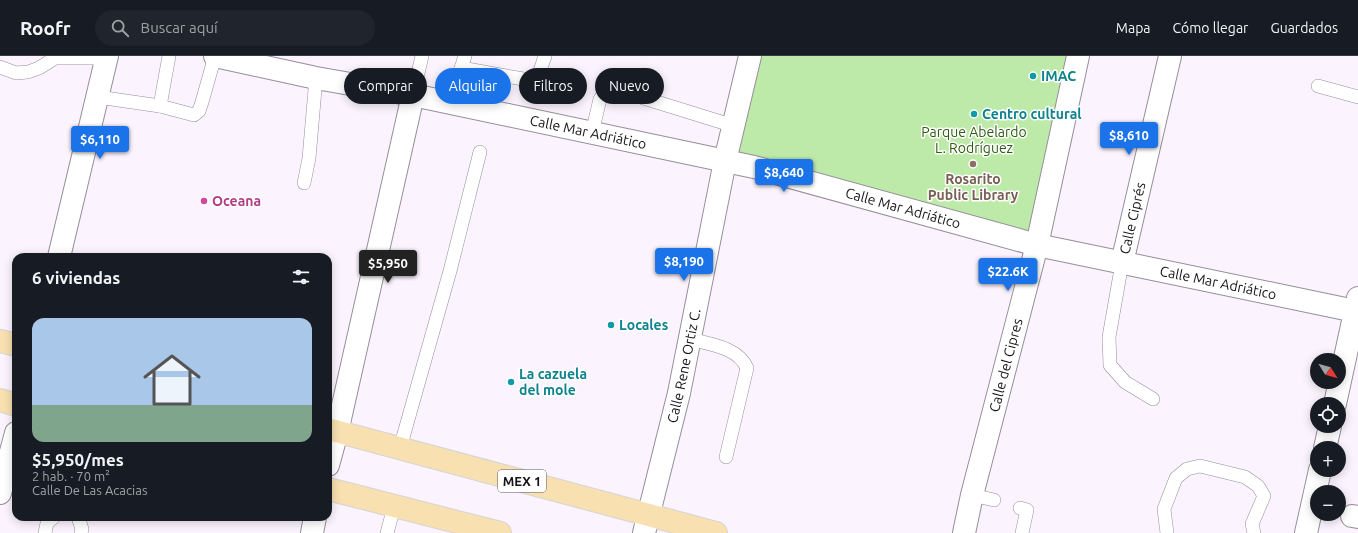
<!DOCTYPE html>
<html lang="es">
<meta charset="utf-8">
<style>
:root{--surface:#171b24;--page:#20242c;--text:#f1f3f6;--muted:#9ea1a6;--line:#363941;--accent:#1a73e8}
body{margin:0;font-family:Ubuntu,sans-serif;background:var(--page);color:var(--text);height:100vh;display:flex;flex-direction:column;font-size:15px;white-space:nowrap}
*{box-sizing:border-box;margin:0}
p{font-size:13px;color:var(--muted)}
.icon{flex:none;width:22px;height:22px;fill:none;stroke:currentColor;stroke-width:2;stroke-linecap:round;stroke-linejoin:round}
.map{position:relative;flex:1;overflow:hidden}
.side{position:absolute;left:12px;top:197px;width:320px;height:268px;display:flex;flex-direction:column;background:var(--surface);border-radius:12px;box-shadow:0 2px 10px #0003}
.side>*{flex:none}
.banner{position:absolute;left:344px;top:12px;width:380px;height:36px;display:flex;gap:8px}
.needle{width:26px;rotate:127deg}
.buttons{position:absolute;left:1310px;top:297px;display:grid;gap:8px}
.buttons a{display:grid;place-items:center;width:36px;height:36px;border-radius:50%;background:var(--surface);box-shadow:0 2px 10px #0003;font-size:20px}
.price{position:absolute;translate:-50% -34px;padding:0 9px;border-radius:4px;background:var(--accent);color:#fff;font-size:13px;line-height:26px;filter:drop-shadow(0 1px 2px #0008)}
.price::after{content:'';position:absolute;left:50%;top:24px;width:12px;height:9px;margin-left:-6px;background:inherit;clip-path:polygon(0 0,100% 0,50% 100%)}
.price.on{background:#222;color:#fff}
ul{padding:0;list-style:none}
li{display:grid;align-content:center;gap:8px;height:212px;padding:0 20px}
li+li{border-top:1px solid var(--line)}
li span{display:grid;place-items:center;height:124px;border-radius:12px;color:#555}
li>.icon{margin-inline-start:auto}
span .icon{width:72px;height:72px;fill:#fffc;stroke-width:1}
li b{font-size:17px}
h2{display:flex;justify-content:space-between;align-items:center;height:48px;padding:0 20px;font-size:17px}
.chip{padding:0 14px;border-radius:18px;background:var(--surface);box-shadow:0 2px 10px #0003;font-size:14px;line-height:36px}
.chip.on{background:var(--accent);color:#fff}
header{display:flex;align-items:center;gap:24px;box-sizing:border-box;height:56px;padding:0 20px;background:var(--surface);border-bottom:1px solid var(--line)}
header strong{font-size:19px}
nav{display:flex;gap:22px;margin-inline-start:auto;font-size:14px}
.search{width:280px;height:36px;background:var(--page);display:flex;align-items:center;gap:10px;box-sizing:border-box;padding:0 14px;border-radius:22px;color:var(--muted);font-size:15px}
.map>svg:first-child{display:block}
.green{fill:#bdeaa8}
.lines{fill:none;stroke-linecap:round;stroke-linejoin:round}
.lane-casing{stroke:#978d9a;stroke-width:14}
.street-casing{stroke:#978d9a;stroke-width:24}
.secondary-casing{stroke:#978d9a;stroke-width:24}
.primary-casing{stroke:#d5d4d5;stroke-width:24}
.lane{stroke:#fff;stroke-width:13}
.street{stroke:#fff;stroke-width:22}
.secondary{stroke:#fff;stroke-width:22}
.primary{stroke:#f8e0b1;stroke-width:22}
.culture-dot{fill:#0f9aa8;stroke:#fff;stroke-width:1.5}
.education-dot{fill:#8d6e63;stroke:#fff;stroke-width:1.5}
.hotel-dot{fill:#d1479c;stroke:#fff;stroke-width:1.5}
.labels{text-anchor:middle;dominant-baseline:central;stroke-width:3;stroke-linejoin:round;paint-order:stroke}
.shield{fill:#fff;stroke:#5c595d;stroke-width:1}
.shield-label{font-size:13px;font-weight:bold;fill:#161217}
.culture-label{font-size:14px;font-weight:bold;fill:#0d838f;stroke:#fff;text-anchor:start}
.street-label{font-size:14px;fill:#161217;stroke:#fff}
.park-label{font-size:14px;fill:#2f5b13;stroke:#fff}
.education-label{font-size:14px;font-weight:bold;fill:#785e54;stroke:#fff}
.hotel-label{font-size:14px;font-weight:bold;fill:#b23c85;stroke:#fff;text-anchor:start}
</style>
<header>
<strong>Roofr</strong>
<div class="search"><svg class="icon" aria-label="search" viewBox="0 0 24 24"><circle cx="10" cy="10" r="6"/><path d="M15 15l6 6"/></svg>Buscar aquí</div>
<nav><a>Mapa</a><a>Cómo llegar</a><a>Guardados</a></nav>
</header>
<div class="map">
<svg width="1358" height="477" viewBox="0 0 1358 477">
<rect width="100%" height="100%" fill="#fbf3fe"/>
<polygon class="green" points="750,0 1078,0 1037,189 725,105"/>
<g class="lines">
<g class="lane-casing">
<g id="lane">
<polyline points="0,11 16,17 28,16 39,12 55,2 107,2"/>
<polyline points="461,12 529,24 538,21 545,0"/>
<polyline points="1318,30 1358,41"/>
<polyline points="413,39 422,0"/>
<polyline points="98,41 160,50 194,59 199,55 202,46 215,0"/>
<polyline points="450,47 465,0"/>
<polyline points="160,50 169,0"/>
<polyline points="592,77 600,43 605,36 621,35 734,70"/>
<polyline points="304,127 309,102 316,22"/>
<polyline points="1122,207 1109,281 1110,309 1125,326 1153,343"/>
<path d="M690,283C709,288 738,291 747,312L726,401"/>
<polyline points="400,392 450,215 480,96"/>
<polyline points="972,439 994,444"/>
<polyline points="1020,452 1027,454 1022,477"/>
<polyline points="78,461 82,473 81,477"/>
<polyline points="45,477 47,467 54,461"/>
<polyline points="387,477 394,451"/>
<polyline points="1167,477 1164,453 1176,422 1187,413 1200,410 1245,421 1258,430 1264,440 1252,468 1254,477"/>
</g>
</g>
<g class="street-casing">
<g id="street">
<path id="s1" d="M215,0L316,22L413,39L754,111L1037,189L1355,255"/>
<polyline points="59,201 107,0"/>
<path id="s2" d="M1122,207L1170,0"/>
<polyline points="328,409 337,376 413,39"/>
<polyline points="0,437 16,377"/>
<polyline points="1352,460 1358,461"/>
<polyline points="312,477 315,461"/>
<path id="s3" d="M964,477L972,439L1037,189L1078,0"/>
</g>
</g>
<g class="secondary-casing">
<g id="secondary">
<polyline points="1335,348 1358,242"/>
<polyline points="1325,392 1330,370"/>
<path id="s4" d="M644,477L679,337L725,105L750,0"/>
<polyline points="1306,477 1320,414"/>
</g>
</g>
<g class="primary-casing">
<g id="primary">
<polyline points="0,285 16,289"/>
<polyline points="0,344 16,349"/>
<polyline points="328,373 716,477"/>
<polyline points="328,433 500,477"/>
</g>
</g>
<use href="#lane" class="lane"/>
<use href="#street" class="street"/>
<use href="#secondary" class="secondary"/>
<use href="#primary" class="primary"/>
</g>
<g class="culture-dot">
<circle cx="1033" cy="20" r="4"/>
<circle cx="974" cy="58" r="4"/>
<circle cx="611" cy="269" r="4"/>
<circle cx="511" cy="326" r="4"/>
</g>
<circle class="education-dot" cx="973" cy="108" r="4"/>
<circle class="hotel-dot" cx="204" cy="145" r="4"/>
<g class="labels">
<rect class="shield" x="498" y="414" width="48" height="22" rx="3"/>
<g class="shield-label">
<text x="522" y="425">MEX 1</text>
</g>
<g class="culture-label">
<text x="1041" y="20">IMAC</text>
<text x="982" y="58">Centro cultural</text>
<text x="619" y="269">Locales</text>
<text x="519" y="318">La cazuela<tspan x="519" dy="16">del mole</tspan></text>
</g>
<g class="street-label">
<text stroke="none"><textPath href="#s1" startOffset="381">Calle Mar Adriático</textPath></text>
<text stroke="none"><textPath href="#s1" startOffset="705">Calle Mar Adriático</textPath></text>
<text stroke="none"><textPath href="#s2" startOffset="46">Calle Ciprés</textPath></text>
<text stroke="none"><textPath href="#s1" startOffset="1029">Calle Mar Adriático</textPath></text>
<text stroke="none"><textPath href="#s4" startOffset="172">Calle Rene Ortiz C.</textPath></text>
<text stroke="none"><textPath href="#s3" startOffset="173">Calle del Cipres</textPath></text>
</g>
<g class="park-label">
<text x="974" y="76">Parque Abelardo<tspan x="974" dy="16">L. Rodríguez</tspan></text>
</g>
<g class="education-label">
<text x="973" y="123">Rosarito<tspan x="973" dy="16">Public Library</tspan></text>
</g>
<g class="hotel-label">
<text x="212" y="145">Oceana</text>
</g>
</g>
</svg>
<div class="buttons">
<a><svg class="needle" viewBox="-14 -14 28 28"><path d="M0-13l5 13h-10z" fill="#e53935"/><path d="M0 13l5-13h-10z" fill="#9ea1a6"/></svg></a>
<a><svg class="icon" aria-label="locate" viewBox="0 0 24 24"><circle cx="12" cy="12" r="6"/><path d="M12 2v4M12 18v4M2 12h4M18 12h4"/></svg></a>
<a>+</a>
<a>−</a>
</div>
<b class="price" style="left:1129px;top:100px">$8,610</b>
<b class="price" style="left:100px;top:104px">$6,110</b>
<b class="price" style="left:784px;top:137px">$8,640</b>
<b class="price" style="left:684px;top:226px">$8,190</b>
<b class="price on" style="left:388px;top:228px">$5,950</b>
<b class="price" style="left:1008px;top:236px">$22.6K</b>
<div class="banner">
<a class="chip">Comprar</a>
<a class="chip on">Alquilar</a>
<a class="chip">Filtros</a>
<a class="chip">Nuevo</a>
</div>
<section class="side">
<h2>6 viviendas<svg class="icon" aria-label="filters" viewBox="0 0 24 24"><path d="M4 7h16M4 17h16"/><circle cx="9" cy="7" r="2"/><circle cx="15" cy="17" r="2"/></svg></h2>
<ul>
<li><span style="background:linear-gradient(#a9c7e8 70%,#7fa58c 0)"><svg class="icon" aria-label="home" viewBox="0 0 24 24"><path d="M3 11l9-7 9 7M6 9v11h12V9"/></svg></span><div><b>$5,950/mes</b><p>2 hab. · 70 m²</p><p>Calle De Las Acacias</p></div></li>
</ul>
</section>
</div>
